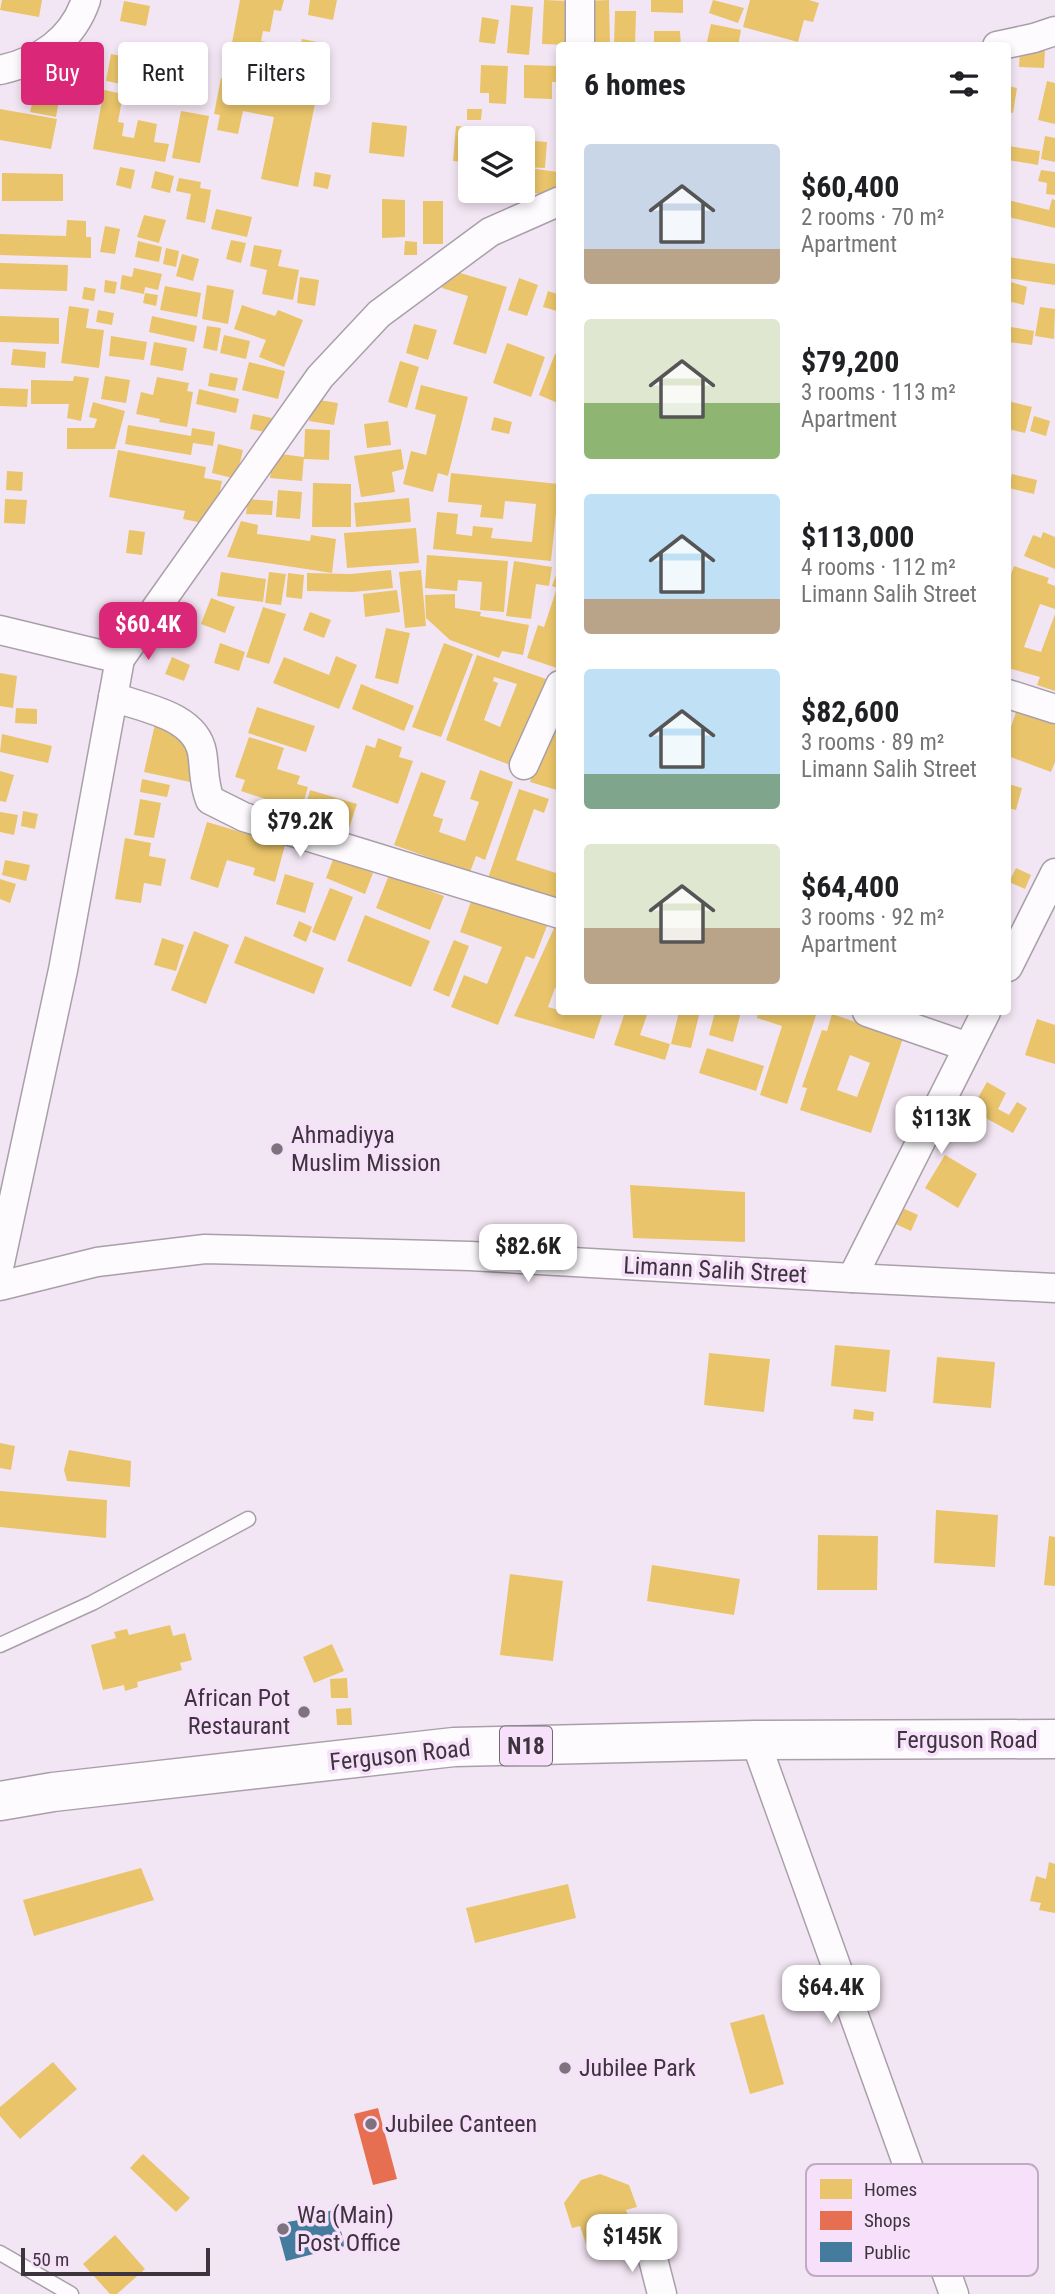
<!DOCTYPE html>
<meta charset="utf-8">
<style>
:root{--surface:#fff;--page:#f6f6f6;--text:#202124;--muted:#757577;--accent:#db2777}
body{margin:0;font-family:"Roboto Condensed",sans-serif;background:var(--page);color:var(--text);height:100vh;display:flex;flex-direction:column;font-size:26px;white-space:nowrap}
*{box-sizing:border-box;margin:0}
p{font-size:23px;color:var(--muted)}
.icon{flex:none;width:38px;height:38px;fill:none;stroke:currentColor;stroke-width:2;stroke-linecap:round;stroke-linejoin:round}
.map{position:relative;flex:1;overflow:hidden}
.panel{position:absolute;left:556px;top:42px;width:455px;height:973px;display:flex;flex-direction:column;background:var(--surface);border-radius:7px;box-shadow:0 4px 10px #0003}
.panel>*{flex:none}
.guide{position:absolute;left:21px;top:42px;width:430px;height:63px;display:flex;gap:14px}
.tools{position:absolute;left:458px;top:126px;display:grid;gap:14px}
.tools a{display:grid;place-items:center;width:77px;height:77px;border-radius:7px;background:var(--surface);box-shadow:0 4px 10px #0003;font-size:35px}
.scale{position:absolute;left:21px;bottom:18px;width:189px;box-sizing:border-box;padding-left:7px;border:4px solid #3d343e;border-top:0;font-size:19px;line-height:24px;white-space:nowrap;color:#3d343e;-webkit-text-stroke:5px #f7e0fa;paint-order:stroke}
.price{position:absolute;translate:-50% -60px;padding:0 16px;border-radius:14px;background:#fff;color:#222;font-size:23px;line-height:46px;filter:drop-shadow(0 2px 4px #0008)}
.price::after{content:'';position:absolute;left:50%;top:42px;width:21px;height:16px;margin-left:-10px;background:inherit;clip-path:polygon(0 0,100% 0,50% 100%)}
.price.active{background:var(--accent);color:#fff}
ul{padding:0;list-style:none}
li{display:flex;align-items:center;gap:21px;height:175px;padding:0 28px}
li span{display:grid;place-items:center;flex:none;width:196px;height:140px;border-radius:7px;color:#555}
li>.icon{margin-inline-start:auto}
span .icon{width:84px;height:84px;fill:#fffc;stroke-width:1}
li b{font-size:30px}
h2{display:flex;justify-content:space-between;align-items:center;height:84px;padding:0 28px;font-size:30px}
.pill{padding:0 24px;border-radius:7px;background:var(--surface);box-shadow:0 4px 10px #0003;font-size:24px;line-height:63px}
.pill.active{background:var(--accent);color:#fff}
.map>svg:first-child{display:block}
.homes{fill:#e9c46a;fill-rule:evenodd}
.shops{fill:#e76f51}
.public{fill:#457b9d}
.lines{fill:none;stroke-linecap:round;stroke-linejoin:round}
.lane-casing{stroke:#a99faa;stroke-width:17}
.street-casing{stroke:#a99faa;stroke-width:31}
.highway-casing{stroke:#a99faa;stroke-width:41}
.lane{stroke:#fdfbfd;stroke-width:14}
.street{stroke:#fdfbfd;stroke-width:28}
.highway{stroke:#fdfbfd;stroke-width:38}
.poi-dot{fill:#7d727e;stroke:#f7e0fa;stroke-width:2.5}
.labels{text-anchor:middle;dominant-baseline:central;stroke-width:7;stroke-linejoin:round;paint-order:stroke}
.shield{fill:#f7e0fa;stroke:#756876;stroke-width:2}
.shield-label{font-size:23px;font-weight:bold;fill:#3d343e}
.poi-label{font-size:24px;fill:#3d343e;stroke:#f7e0fa;text-anchor:start}
.street-label{font-size:24px;fill:#3d343e;stroke:#f7e0fa}
.key{fill:#f7e0fa;stroke:#bfacc2;stroke-width:2}
.key-label{font-size:19px;fill:#3d343e}
</style>
<div class="map">
<svg width="1055" height="2294" viewBox="0 0 1055 2294">
<rect width="100%" height="100%" fill="#f3e6f4"/>
<g class="homes">
<polygon points="2,0 42,0 39,17 0,10"/>
<polygon points="240,0 284,0 281,11 274,10 270,32 263,31 261,41 300,48 302,39 328,44 322,77 229,59"/>
<polygon points="310,0 337,0 333,20 308,15"/>
<polygon points="544,0 568,1 567,45 542,44"/>
<polygon points="609,0 610,45 588,46 586,1"/>
<polygon points="651,0 683,0 683,13 651,12"/>
<polygon points="713,0 744,8 738,23 709,13"/>
<polygon points="750,0 809,0 819,3 813,22 804,20 798,42 743,27"/>
<polygon points="124,1 150,6 146,26 120,21"/>
<polygon points="511,5 533,7 529,55 507,53"/>
<polygon points="615,11 636,11 635,46 614,46"/>
<polygon points="482,17 499,20 495,44 479,42"/>
<polygon points="711,24 741,30 738,46 706,46"/>
<polygon points="654,31 680,31 681,46 654,46"/>
<polygon points="1020,50 1045,51 1044,68 1019,67"/>
<polygon points="111,54 204,72 199,99 106,81"/>
<polygon points="481,65 508,66 506,104 489,103 489,93 480,93"/>
<polygon points="524,65 560,66 560,82 552,82 552,99 524,98"/>
<polygon points="221,78 293,92 294,84 318,89 298,187 261,179 274,117 243,111 238,134 217,130 220,115 214,114"/>
<polygon points="1047,81 1055,83 1055,124 1038,120"/>
<polygon points="1008,86 1017,88 1013,113 1008,112"/>
<polygon points="104,90 123,94 118,122 124,123 122,136 134,138 138,120 157,124 154,142 169,144 165,162 93,149"/>
<polygon points="34,95 59,100 56,117 30,112"/>
<polygon points="0,109 57,119 51,149 0,140"/>
<polygon points="467,109 482,109 481,120 467,120"/>
<polygon points="181,111 209,116 200,163 172,158"/>
<polygon points="372,122 407,126 404,157 369,153"/>
<polygon points="456,126 491,129 490,138 471,138 471,163 453,161"/>
<polygon points="1045,136 1055,138 1055,162 1041,159"/>
<polygon points="523,140 547,142 545,168 523,167"/>
<polygon points="1008,146 1040,151 1038,165 1008,160"/>
<polygon points="120,167 135,170 131,189 116,185"/>
<polygon points="529,168 558,172 555,196 527,192"/>
<polygon points="1041,170 1055,172 1055,195 1046,194 1047,183 1038,181"/>
<polygon points="155,171 174,176 170,193 151,188"/>
<polygon points="315,172 331,175 328,189 313,186"/>
<polygon points="2,173 63,174 63,201 2,201"/>
<polygon points="179,178 201,182 200,188 211,190 205,223 186,219 191,194 176,191"/>
<polygon points="382,199 405,200 405,237 382,238"/>
<polygon points="1052,199 1055,200 1055,228 1008,217 1008,200 1049,210"/>
<rect x="423" y="201" width="20" height="43"/>
<polygon points="216,209 252,217 247,237 211,229"/>
<polygon points="144,215 166,220 159,243 137,237"/>
<polygon points="67,220 86,221 86,237 91,237 91,258 0,255 0,234 66,236"/>
<polygon points="105,226 120,229 115,254 100,252"/>
<polygon points="231,240 246,243 241,263 226,259"/>
<polygon points="138,241 162,247 159,262 135,257"/>
<polygon points="405,241 417,242 417,255 404,255"/>
<polygon points="254,245 282,250 278,266 299,270 293,300 262,294 267,270 250,266"/>
<polygon points="166,248 179,251 176,267 163,264"/>
<polygon points="182,254 199,259 193,281 176,276"/>
<polygon points="1008,257 1055,264 1055,285 1008,278"/>
<polygon points="0,263 68,265 67,291 0,289"/>
<polygon points="134,268 162,274 158,290 145,287 144,294 120,289 122,275 132,277"/>
<polygon points="447,269 507,287 486,354 453,344 468,296 442,288"/>
<polygon points="300,277 319,280 315,306 297,303"/>
<polygon points="519,278 538,285 527,316 508,310"/>
<polygon points="105,280 117,282 115,294 104,292"/>
<polygon points="1008,281 1027,287 1024,305 1008,301"/>
<polygon points="207,285 234,290 228,324 202,319"/>
<polygon points="165,286 201,293 197,317 160,310"/>
<polygon points="84,287 96,289 94,301 82,299"/>
<polygon points="548,291 560,295 557,311 543,307"/>
<polygon points="145,293 158,295 156,306 143,303"/>
<polygon points="242,305 275,316 278,310 303,320 284,367 259,357 266,340 234,329"/>
<polygon points="69,306 89,309 86,328 104,330 99,368 61,363"/>
<polygon points="1040,307 1055,309 1054,339 1035,336"/>
<polygon points="98,310 114,313 112,325 96,322"/>
<polygon points="0,316 59,318 59,344 0,342"/>
<polygon points="152,316 197,326 194,342 149,332"/>
<polygon points="414,324 437,330 428,360 406,353"/>
<polygon points="207,326 221,328 217,351 203,348"/>
<polygon points="1011,327 1034,331 1032,345 1009,342"/>
<polygon points="224,335 250,341 246,359 220,353"/>
<polygon points="111,336 147,342 144,360 109,356"/>
<polygon points="154,342 187,348 183,371 150,365"/>
<polygon points="507,343 545,357 531,397 493,383"/>
<polygon points="13,349 46,352 45,368 11,365"/>
<polygon points="555,354 560,356 560,404 539,395"/>
<polygon points="400,361 419,367 407,408 388,402"/>
<polygon points="249,362 285,371 278,399 242,390"/>
<polygon points="210,373 238,378 235,391 208,386"/>
<polygon points="74,376 89,378 81,421 67,418 69,404 31,404 31,380 73,381"/>
<polygon points="105,376 130,380 126,403 101,399"/>
<polygon points="157,377 189,383 187,391 193,392 187,427 159,422 160,419 136,414 141,392 153,395"/>
<polygon points="421,385 468,397 448,476 438,473 433,492 403,484 411,451 426,455 436,415 415,409"/>
<polygon points="0,388 28,389 27,407 0,406"/>
<polygon points="199,389 239,399 236,413 196,404"/>
<polygon points="313,399 338,403 334,425 309,421"/>
<polygon points="1008,401 1032,407 1025,433 1008,429"/>
<polygon points="93,402 125,411 115,449 67,449 67,428 94,428 97,419 89,417"/>
<polygon points="253,414 272,418 269,433 250,429"/>
<polygon points="1034,416 1050,421 1046,436 1030,431"/>
<polygon points="494,417 512,422 509,434 491,430"/>
<polygon points="388,421 391,445 367,448 364,424"/>
<polygon points="128,425 191,436 192,428 215,432 213,446 193,443 191,455 125,444"/>
<polygon points="305,429 330,430 329,460 304,459"/>
<polygon points="218,444 243,450 236,479 212,473"/>
<polygon points="401,449 404,469 392,472 395,492 361,497 354,456"/>
<polygon points="118,450 206,467 204,478 222,481 213,525 183,519 185,511 109,497"/>
<polygon points="273,453 304,457 302,481 270,478"/>
<polygon points="7,471 23,472 22,491 6,490"/>
<polygon points="451,473 559,484 551,561 433,549 437,512 458,514 456,534 472,536 473,526 493,528 491,538 532,542 536,504 505,501 503,519 480,517 482,505 448,502"/>
<polygon points="1012,474 1037,480 1034,494 1009,488"/>
<polygon points="313,483 351,484 351,527 312,527"/>
<polygon points="278,490 302,492 300,519 276,517"/>
<polygon points="409,498 411,522 356,527 354,503"/>
<polygon points="5,499 27,500 25,524 4,523"/>
<polygon points="248,499 273,501 272,515 246,514"/>
<polygon points="241,521 258,525 257,534 310,541 311,535 336,539 332,573 227,557"/>
<polygon points="416,528 419,563 347,568 344,533"/>
<polygon points="129,530 145,532 142,555 126,553"/>
<polygon points="1043,532 1055,537 1055,569 1024,556 1033,535 1041,538"/>
<polygon points="427,555 508,561 504,612 480,610 482,582 458,580 457,591 425,588"/>
<polygon points="514,561 552,567 549,586 536,584 531,619 506,616"/>
<polygon points="560,564 560,659 557,668 527,658 538,625 544,627 557,588 552,586"/>
<polygon points="1014,566 1049,578 1047,583 1055,586 1055,609 1040,604 1024,647 1041,652 1055,614 1055,691 1037,685 1040,677 1008,668 1008,582"/>
<polygon points="391,570 393,588 353,592 307,591 307,573 351,574"/>
<polygon points="421,570 426,626 405,628 399,572"/>
<polygon points="221,572 266,579 263,602 217,596"/>
<polygon points="269,572 286,574 281,605 265,603"/>
<polygon points="288,573 304,575 302,599 286,597"/>
<polygon points="397,590 400,612 365,617 363,594"/>
<polygon points="455,594 455,608 481,612 480,616 529,625 523,655 502,651 499,658 450,640 426,618 425,595"/>
<polygon points="211,598 235,607 225,633 201,624"/>
<polygon points="263,607 286,614 269,664 246,657"/>
<polygon points="310,612 331,620 324,638 303,630"/>
<polygon points="386,628 410,633 398,684 375,678"/>
<polygon points="220,643 245,652 239,671 214,663"/>
<polygon points="444,643 473,654 441,737 412,727"/>
<path d="M477,655L549,680L515,767L446,740ZM494,677L517,684L500,727L484,720L498,683L493,681Z"/>
<polygon points="336,656 357,665 339,709 273,683 284,657 329,675"/>
<polygon points="172,657 190,665 184,681 165,674"/>
<polygon points="0,673 17,676 13,708 0,706"/>
<polygon points="361,684 414,706 404,731 352,709"/>
<polygon points="560,700 560,791 530,782"/>
<polygon points="1019,704 1055,717 1055,762 1051,772 1008,756 1008,735"/>
<polygon points="257,707 315,726 306,752 248,733"/>
<polygon points="16,708 37,709 37,724 15,723"/>
<polygon points="155,724 185,731 183,745 197,749 190,782 144,772"/>
<polygon points="2,734 52,746 48,763 0,752"/>
<polygon points="249,737 284,748 277,769 300,776 297,784 308,787 301,811 241,791 245,780 235,777"/>
<polygon points="378,738 402,747 399,757 413,761 398,804 352,787 366,745 375,748"/>
<polygon points="480,770 513,782 485,860 476,856 470,872 394,845 421,772 446,781 433,816 443,819 439,832 465,841 479,802 470,799"/>
<polygon points="0,771 14,775 6,802 0,801"/>
<polygon points="142,779 170,785 167,797 140,792"/>
<polygon points="1008,784 1022,788 1016,810 1008,808"/>
<polygon points="519,789 549,799 544,813 534,809 516,860 556,873 560,863 560,903 488,878"/>
<polygon points="310,790 357,804 349,828 303,815"/>
<polygon points="140,799 161,803 154,838 134,835"/>
<polygon points="23,811 38,814 35,829 21,826"/>
<polygon points="0,812 18,815 14,835 0,832"/>
<polygon points="207,822 285,845 275,882 253,875 255,868 227,860 218,888 190,879"/>
<polygon points="125,838 151,843 149,856 166,859 161,886 144,883 141,903 115,899"/>
<polygon points="334,857 373,873 365,894 326,878"/>
<polygon points="5,860 30,865 26,881 2,875"/>
<polygon points="1016,868 1031,875 1025,889 1009,882"/>
<polygon points="285,874 314,883 305,913 276,904"/>
<polygon points="389,875 444,896 430,930 376,908"/>
<polygon points="0,879 16,884 10,903 0,899"/>
<polygon points="330,888 353,897 335,941 312,932"/>
<polygon points="472,899 547,926 534,959 526,956 498,1025 451,1007 464,975 487,984 502,947 460,932"/>
<polygon points="365,915 430,941 411,987 347,961"/>
<polygon points="299,921 312,927 306,942 293,936"/>
<polygon points="555,926 560,928 560,989 555,988 548,1007 577,1015 579,1012 603,1012 594,1039 514,1016"/>
<polygon points="194,931 229,945 206,1004 171,990"/>
<polygon points="245,936 324,968 314,994 234,963"/>
<polygon points="162,938 184,945 176,971 154,965"/>
<polygon points="454,940 469,946 449,997 433,990"/>
<polygon points="625,1012 648,1012 640,1035 670,1044 665,1060 614,1045"/>
<polygon points="679,1012 699,1015 691,1048 671,1044"/>
<polygon points="715,1012 741,1012 733,1042 709,1035"/>
<polygon points="758,1012 817,1012 787,1104 760,1095 782,1026 757,1018"/>
<path d="M832,1014L903,1038L871,1133L800,1110L807,1088L802,1087L822,1030L827,1031ZM850,1055L870,1063L857,1097L837,1090Z"/>
<polygon points="1037,1019 1055,1025 1055,1064 1025,1055"/>
<polygon points="707,1048 764,1066 756,1091 699,1073"/>
<polygon points="987,1082 1006,1093 998,1109 1009,1115 1017,1102 1027,1108 1013,1133 971,1110"/>
<polygon points="945,1155 977,1174 958,1208 925,1188"/>
<polygon points="630,1185 745,1192 745,1242 633,1238"/>
<polygon points="896,1205 918,1215 911,1231 889,1221"/>
<polygon points="835,1345 890,1350 886,1392 831,1386"/>
<polygon points="709,1353 770,1359 764,1412 704,1405"/>
<polygon points="937,1357 995,1362 991,1408 933,1403"/>
<polygon points="854,1409 874,1412 873,1421 853,1419"/>
<polygon points="0,1443 15,1446 11,1470 0,1468"/>
<polygon points="69,1450 131,1461 130,1487 67,1481 64,1470"/>
<polygon points="0,1491 107,1500 106,1538 0,1527"/>
<polygon points="936,1510 998,1515 995,1567 934,1563"/>
<polygon points="818,1535 878,1536 877,1590 817,1590"/>
<polygon points="1049,1536 1055,1537 1055,1586 1044,1585"/>
<polygon points="652,1565 740,1579 734,1615 647,1601"/>
<polygon points="510,1574 563,1581 553,1661 500,1655"/>
<polygon points="170,1625 173,1636 185,1633 192,1660 180,1663 182,1670 137,1682 138,1687 125,1691 124,1685 103,1690 91,1645 116,1638 114,1632 127,1629 129,1635"/>
<polygon points="332,1644 344,1671 314,1683 303,1657"/>
<polygon points="347,1678 348,1698 331,1698 330,1679"/>
<polygon points="351,1708 352,1725 337,1725 336,1709"/>
<polygon points="1049,1862 1055,1864 1055,1913 1039,1910 1041,1903 1030,1901 1036,1876 1046,1879"/>
<polygon points="141,1868 154,1900 34,1936 23,1900"/>
<polygon points="568,1884 576,1918 475,1943 466,1908"/>
<polygon points="764,2014 784,2084 750,2094 730,2023"/>
<polygon points="53,2062 77,2089 20,2139 0,2116 0,2107"/>
<polygon points="143,2154 190,2198 176,2212 130,2168"/>
<polygon points="600,2174 629,2185 637,2207 626,2210 634,2232 587,2247 580,2226 572,2228 564,2203 581,2180"/>
<polygon points="115,2235 145,2269 117,2294 110,2294 83,2264"/>
</g>
<polygon class="shops" points="378,2108 397,2179 373,2185 354,2114"/>
<polygon class="public" points="335,2209 345,2246 286,2261 276,2224 310,2218"/>
<g class="lines">
<g class="lane-casing">
<g id="lane">
<polyline points="0,1645 92,1603 248,1519"/>
<polyline points="0,2253 71,2294"/>
</g>
</g>
<g class="street-casing">
<g id="street">
<polyline points="580,46 580,0"/>
<polyline points="997,46 1034,38 1055,31"/>
<path d="M0,70C40,61 72,41 86,0"/>
<polyline points="0,630 120,659"/>
<polyline points="1008,694 1055,709"/>
<path d="M113,697C143,708 195,715 202,752C205,770 203,782 210,800L244,817L560,914"/>
<polyline points="524,765 560,685"/>
<polyline points="1008,967 1055,873"/>
<polyline points="867,1012 968,1047"/>
<polyline points="0,1263 63,970 120,659 320,377 379,314 490,232 560,201"/>
<polyline points="852,1278 986,1012"/>
<polyline points="0,1286 97,1262 205,1249 470,1256 852,1278 1055,1288"/>
<polyline points="755,1740 954,2294"/>
<polyline points="649,2243 662,2294"/>
</g>
</g>
<g class="highway-casing">
<polyline id="highway" points="0,1801 53,1792 454,1747 755,1740 1055,1739"/>
</g>
<use href="#lane" class="lane"/>
<use href="#street" class="street"/>
<use href="#highway" class="highway"/>
</g>
<g class="poi-dot">
<circle cx="277" cy="1149" r="7"/>
<circle cx="304" cy="1712" r="7"/>
<circle cx="565" cy="2068" r="7"/>
<circle cx="371" cy="2124" r="7"/>
<circle cx="283" cy="2229" r="7"/>
</g>
<g class="labels">
<rect class="shield" x="500" y="1726.5" width="52" height="39" rx="5"/>
<g class="shield-label">
<text x="526" y="1746">N18</text>
</g>
<g class="poi-label">
<text x="291" y="1135">Ahmadiyya<tspan x="291" dy="28">Muslim Mission</tspan></text>
<text x="290" y="1698" text-anchor="end">African Pot<tspan x="290" dy="28">Restaurant</tspan></text>
<text x="579" y="2068">Jubilee Park</text>
<text x="385" y="2124">Jubilee Canteen</text>
<text x="297" y="2215">Wa (Main)<tspan x="297" dy="28">Post Office</tspan></text>
</g>
<g class="street-label">
<text transform="translate(715 1270) rotate(3)">Limann Salih Street</text>
<text x="967" y="1740">Ferguson Road</text>
<text transform="translate(400 1755) rotate(-6)">Ferguson Road</text>
</g>
</g>
<rect x="806" y="2164" width="232" height="112" rx="10" class="key"/>
<rect x="820" y="2179" width="32" height="20" fill="#e9c46a"/>
<rect x="820" y="2211" width="32" height="19" fill="#e76f51"/>
<rect x="820" y="2242" width="32" height="20" fill="#457b9d"/>
<g class="key-label">
<text x="864" y="2196">Homes</text>
<text x="864" y="2227">Shops</text>
<text x="864" y="2259">Public</text>
</g>
</svg>
<div class="tools">
<a><svg class="icon" aria-label="layers" viewBox="0 0 24 24"><path d="M12 4l9 5-9 5-9-5zM3 14l9 5 9-5"/></svg></a>
</div>
<div class="scale">50 m</div>
<b class="price active" style="left:148px;top:662px">$60.4K</b>
<b class="price" style="left:300px;top:859px">$79.2K</b>
<b class="price" style="left:941px;top:1156px">$113K</b>
<b class="price" style="left:528px;top:1284px">$82.6K</b>
<b class="price" style="left:831px;top:2025px">$64.4K</b>
<b class="price" style="left:632px;top:2274px">$145K</b>
<div class="guide">
<a class="pill active">Buy</a>
<a class="pill">Rent</a>
<a class="pill">Filters</a>
</div>
<section class="panel">
<h2>6 homes<svg class="icon" aria-label="filters" viewBox="0 0 24 24"><path d="M4 7h16M4 17h16"/><circle cx="9" cy="7" r="2"/><circle cx="15" cy="17" r="2"/></svg></h2>
<ul>
<li><span style="background:linear-gradient(#c9d6e8 75%,#b9a48a 0)"><svg class="icon" aria-label="home" viewBox="0 0 24 24"><path d="M3 11l9-7 9 7M6 9v11h12V9"/></svg></span><div><b>$60,400</b><p>2 rooms · 70 m²</p><p>Apartment</p></div></li>
<li><span style="background:linear-gradient(#dfe7d0 60%,#8fb573 0)"><svg class="icon" aria-label="home" viewBox="0 0 24 24"><path d="M3 11l9-7 9 7M6 9v11h12V9"/></svg></span><div><b>$79,200</b><p>3 rooms · 113 m²</p><p>Apartment</p></div></li>
<li><span style="background:linear-gradient(#bfe0f5 75%,#b9a48a 0)"><svg class="icon" aria-label="home" viewBox="0 0 24 24"><path d="M3 11l9-7 9 7M6 9v11h12V9"/></svg></span><div><b>$113,000</b><p>4 rooms · 112 m²</p><p>Limann Salih Street</p></div></li>
<li><span style="background:linear-gradient(#bfe0f5 75%,#7fa58c 0)"><svg class="icon" aria-label="home" viewBox="0 0 24 24"><path d="M3 11l9-7 9 7M6 9v11h12V9"/></svg></span><div><b>$82,600</b><p>3 rooms · 89 m²</p><p>Limann Salih Street</p></div></li>
<li><span style="background:linear-gradient(#dfe7d0 60%,#b9a48a 0)"><svg class="icon" aria-label="home" viewBox="0 0 24 24"><path d="M3 11l9-7 9 7M6 9v11h12V9"/></svg></span><div><b>$64,400</b><p>3 rooms · 92 m²</p><p>Apartment</p></div></li>
</ul>
</section>
</div>
